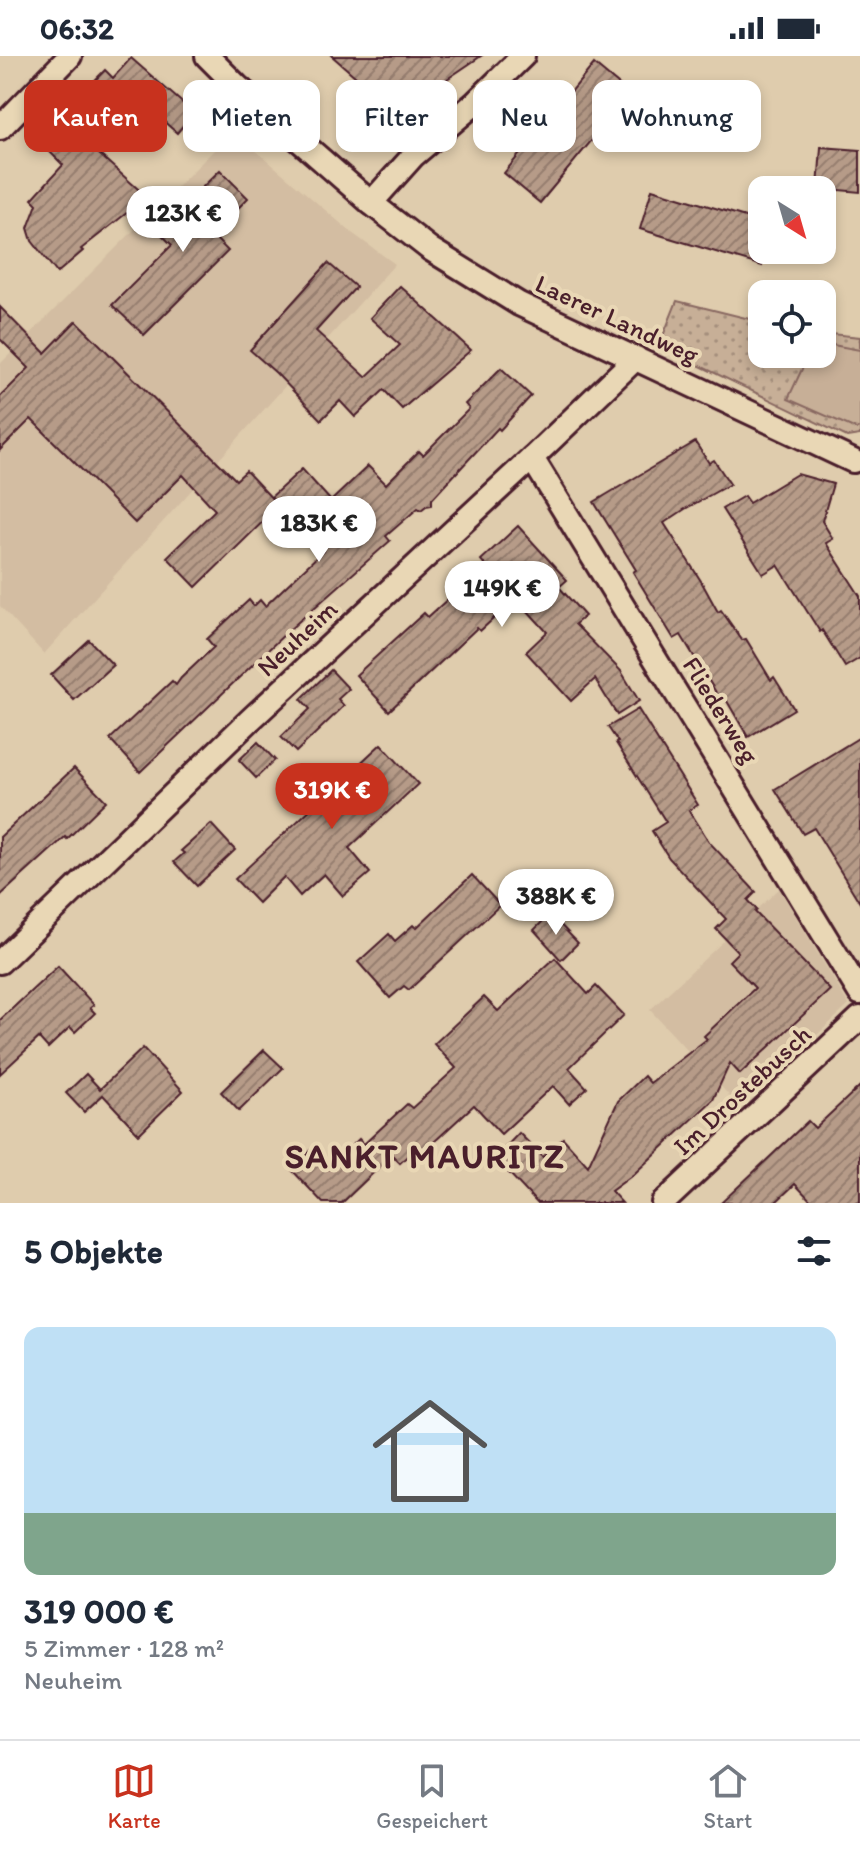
<!DOCTYPE html>
<html lang="de">
<meta charset="utf-8">
<style>
:root{--surface:#fff;--page:#f2f2f3;--text:#1f2937;--muted:#747a83;--line:#e0e1e3;--accent:#c8321e}
body{margin:0;font-family:Itim,sans-serif;background:var(--page);color:var(--text);height:100vh;display:flex;flex-direction:column;font-size:30px;white-space:nowrap}
*{box-sizing:border-box;margin:0}
p{font-size:26px;color:var(--muted)}
.icon{flex:none;width:44px;height:44px;fill:none;stroke:currentColor;stroke-width:2;stroke-linecap:round;stroke-linejoin:round}
.map{position:relative;height:1147px;overflow:hidden}
.sheet{display:flex;flex-direction:column;background:var(--surface);flex:1}
.sheet>*{flex:none}
.hud{position:absolute;left:24px;top:24px;width:812px;height:72px;display:flex;gap:16px}
.needle{width:52px;rotate:143deg}
.buttons{position:absolute;left:748px;top:120px;display:grid;gap:16px}
.buttons a{display:grid;place-items:center;width:88px;height:88px;border-radius:16px;background:var(--surface);box-shadow:0 4px 12px #0003;font-size:40px}
.price{position:absolute;translate:-50% -68px;padding:0 18px;border-radius:28px;background:#fff;color:#222;font-size:26px;line-height:52px;filter:drop-shadow(0 2px 4px #0008)}
.price::after{content:'';position:absolute;left:50%;top:48px;width:24px;height:18px;margin-left:-12px;background:inherit;clip-path:polygon(0 0,100% 0,50% 100%)}
.price.selected{background:var(--accent);color:#fff}
ul{padding:0;list-style:none}
li{display:grid;align-content:center;gap:16px;height:424px;padding:0 24px}
li+li{border-top:2px solid var(--line)}
li span{display:grid;place-items:center;height:248px;border-radius:16px;color:#555}
li>.icon{margin-inline-start:auto}
span .icon{width:144px;height:144px;fill:#fffc;stroke-width:1}
li b{font-size:34px}
h2{display:flex;justify-content:space-between;align-items:center;height:96px;padding:0 24px;font-size:34px}
.tag{padding:0 28px;border-radius:16px;background:var(--surface);box-shadow:0 4px 12px #0003;font-size:28px;line-height:72px}
.tag.selected{background:var(--accent);color:#fff}
.status{display:flex;justify-content:space-between;align-items:center;height:56px;padding:0 40px;background:var(--surface);direction:ltr}
.status svg{height:22px;fill:currentColor}
.tabs{display:flex;justify-content:space-around;align-items:center;height:112px;border-top:2px solid var(--line);background:var(--surface);font-size:22px;color:var(--muted)}
.tabs a{display:grid;justify-items:center;gap:4px}
.tabs .selected{color:var(--accent)}
.map>svg:first-child{display:block}
.built{fill:#d3bda2}
.grass{fill:url(#grass-dots);stroke:#886761;stroke-width:2}
.pitch{fill:#c7af97;stroke:#886761;stroke-width:2}
.building{fill:url(#building-hatch);stroke:#4a1f2b;stroke-width:2}
.lines{fill:none;stroke-linecap:round;stroke-linejoin:round}
.minor-casing{stroke:#4a1f2b;stroke-width:28}
.minor{stroke:#e9d7b5;stroke-width:22}
.labels{text-anchor:middle;dominant-baseline:central;stroke-width:8;stroke-linejoin:round;paint-order:stroke}
.street-label{font-size:26px;fill:#4a1f2b;stroke:#e9d7b5}
.district-label{font-size:34px;font-weight:bold;letter-spacing:2px;fill:#4a1f2b;stroke:#e9d7b5}
</style>
<div class="status"><b>06:32</b><svg viewBox="0 0 49 12"><path d="M0 12V9h3v3zM5 12V6h3v6zM10 12V3h3v9zM15 12V0h3v12zM26 1h20v11H26zM47 4h2v5h-2z"/></svg></div>
<div class="map">
<svg width="860" height="1147" viewBox="0 0 860 1147">
<defs>
<pattern id="grass-dots" width="8" height="8" patternUnits="userSpaceOnUse" patternTransform="scale(2)"><rect width="8" height="8" fill="#c7af97"/><path d="M2 2h.1M6 6h.1" fill="none" stroke="#a48e7b" stroke-width="1.8" stroke-linecap="round"/></pattern>
<pattern id="building-hatch" width="6" height="6" patternUnits="userSpaceOnUse" patternTransform="scale(2)"><rect width="6" height="6" fill="#b69b88"/><path d="M-1 1l2-2M0 6l6-6M5 7l2-2" fill="none" stroke="#967e6f"/></pattern>
</defs>
<rect width="100%" height="100%" fill="#dfccad"/>
<filter id="ink" filterUnits="userSpaceOnUse"><feTurbulence type="fractalNoise" baseFrequency=".0125" numOctaves="2"/><feDisplacementMap in="SourceGraphic" scale="16" xChannelSelector="R" yChannelSelector="G"/><feConvolveMatrix kernelMatrix="1 2 1 2 8 2 1 2 1" color-interpolation-filters="sRGB"/></filter>
<g filter="url(#ink)">
<g class="built">
<polygon points="233,75 352,177 395,208 44,598 0,550 0,308"/>
<polygon points="779,833 849,949 740,1051 650,954"/>
</g>
<polygon class="grass" points="677,245 762,266 762,298 822,298 822,277 860,281 860,379 847,381 659,290"/>
<polygon class="pitch" points="822,287 860,294 860,372 856,373 788,343 809,298 822,298"/>
<g class="building">
<polygon points="332,0 481,0 397,57"/>
<polygon points="131,2 194,57 177,77 136,41 91,91 147,141 81,193 83,195 57,217 32,185 28,172 37,148 32,143 63,109 37,83 105,14 113,22"/>
<polygon points="594,8 630,38 540,147 504,117"/>
<polygon points="821,91 860,94 860,136 818,132"/>
<polygon points="220,114 248,142 212,179 228,195 144,279 112,249 172,189 158,175"/>
<polygon points="652,133 762,166 762,210 640,173"/>
<polygon points="328,207 356,231 316,275 366,321 400,289 370,262 400,230 471,294 402,353 384,334 355,361 340,345 321,364 276,317 250,294"/>
<polygon points="0,251 45,297 76,265 236,424 246,415 279,450 196,531 167,501 215,454 183,419 135,467 31,363 0,394 0,341 29,312 0,283"/>
<polygon points="501,312 531,340 500,374 498,372 432,443 432,449 426,450 421,454 418,452 386,480 390,485 288,575 140,716 110,683 172,625 176,629 181,622 214,591 207,583 249,544 254,550 260,544 265,550 323,495 271,441 302,413 331,445 368,410 386,428 419,395 423,399 469,353 465,348"/>
<polygon points="695,386 709,407 714,404 730,428 685,453 664,467 701,525 718,556 721,554 742,584 746,583 771,624 774,621 794,653 748,681 724,640 720,643 681,579 674,583 633,516 636,514 594,446"/>
<polygon points="797,418 833,428 822,465 833,483 826,487 860,540 860,602 845,611 822,574 820,576 778,509 763,518 722,453 744,440 749,447"/>
<polygon points="518,470 567,524 559,531 585,560 575,568 621,615 639,645 617,659 595,623 571,645 526,596 547,576 516,542 480,575 477,572 389,655 356,619 424,557 428,561 485,509 481,504"/>
<polygon points="89,584 113,609 74,644 51,619"/>
<polygon points="331,614 349,633 338,643 344,650 296,696 281,681 310,653 301,643"/>
<polygon points="638,653 698,749 689,754 710,787 756,836 748,844 757,854 755,856 830,934 740,1018 730,1007 713,1044 634,1118 611,1135 622,1147 537,1147 495,1102 519,1077 543,1101 563,1082 588,1110 618,1045 644,1020 650,1027 707,983 704,980 755,932 729,905 738,896 716,873 726,863 669,802 652,775 666,766 616,687 618,686 608,671"/>
<polygon points="860,681 860,847 814,772 803,778 775,733"/>
<polygon points="258,686 275,704 256,722 239,704"/>
<polygon points="381,688 418,728 349,792 370,817 343,840 324,818 300,840 284,821 258,847 235,823"/>
<polygon points="74,712 106,745 67,783 65,781 0,840 0,781"/>
<polygon points="211,768 235,794 197,830 174,806 184,797 181,795"/>
<polygon points="472,819 500,849 409,934 404,930 390,942 358,906 389,878 395,885 413,869 416,872"/>
<polygon points="550,858 578,887 561,904 534,874"/>
<polygon points="555,902 588,938 596,930 624,959 569,1012 587,1032 569,1048 553,1030 501,1078 474,1049 420,1099 415,1093 400,1107 392,1099 342,1147 323,1147 291,1113 311,1094 328,1113 359,1083 364,1088 407,1048 412,1052 456,1012 434,988 484,941 498,955"/>
<polygon points="58,910 94,949 90,952 95,957 75,976 70,971 48,992 39,982 0,1018 0,964"/>
<polygon points="143,992 183,1035 139,1078 103,1039 84,1056 66,1037 86,1018 100,1033"/>
<polygon points="264,994 283,1012 239,1055 221,1036"/>
<polygon points="860,1030 860,1147 813,1147 795,1128 775,1147 721,1147 808,1065 815,1072"/>
</g>
<g class="lines">
<g class="minor-casing">
<g id="minor">
<polyline points="207,0 237,30 371,147 430,193 519,248 853,405"/>
<polyline points="0,72 70,0"/>
<polyline points="371,147 414,99 474,48 523,0"/>
<polyline points="532,402 860,937"/>
<polyline points="0,906 250,664 532,402 636,302"/>
<polyline points="663,1147 860,962"/>
</g>
</g>
<use href="#minor" class="minor"/>
</g>
</g>
<g class="labels">
<g class="street-label">
<text transform="translate(617 263) rotate(25)">Laerer Landweg</text>
<text transform="translate(297 582) rotate(-43)">Neuheim</text>
<text transform="translate(721 654) rotate(58)">Fliederweg</text>
<text transform="translate(742 1034) rotate(-43)">Im Drostebusch</text>
</g>
<g class="district-label">
<text x="425" y="1100">SANKT MAURITZ</text>
</g>
</g>
</svg>
<div class="buttons">
<a><svg class="needle" viewBox="-14 -14 28 28"><path d="M0-13l5 13h-10z" fill="#e53935"/><path d="M0 13l5-13h-10z" fill="#747a83"/></svg></a>
<a><svg class="icon" aria-label="locate" viewBox="0 0 24 24"><circle cx="12" cy="12" r="6"/><path d="M12 2v4M12 18v4M2 12h4M18 12h4"/></svg></a>
</div>
<b class="price" style="left:183px;top:198px">123K €</b>
<b class="price" style="left:319px;top:508px">183K €</b>
<b class="price" style="left:502px;top:573px">149K €</b>
<b class="price selected" style="left:332px;top:775px">319K €</b>
<b class="price" style="left:556px;top:881px">388K €</b>
<div class="hud">
<a class="tag selected">Kaufen</a>
<a class="tag">Mieten</a>
<a class="tag">Filter</a>
<a class="tag">Neu</a>
<a class="tag">Wohnung</a>
</div>
</div>
<section class="sheet">
<h2>5 Objekte<svg class="icon" aria-label="filters" viewBox="0 0 24 24"><path d="M4 7h16M4 17h16"/><circle cx="9" cy="7" r="2"/><circle cx="15" cy="17" r="2"/></svg></h2>
<ul>
<li><span style="background:linear-gradient(#bfe0f5 75%,#7fa58c 0)"><svg class="icon" aria-label="home" viewBox="0 0 24 24"><path d="M3 11l9-7 9 7M6 9v11h12V9"/></svg></span><div><b>319 000 €</b><p>5 Zimmer · 128 m²</p><p>Neuheim</p></div></li>
</ul>
</section>
<nav class="tabs">
<a class="selected"><svg class="icon" aria-label="map" viewBox="0 0 24 24"><path d="M3 6l6-2 6 2 6-2v14l-6 2-6-2-6 2zM9 4v14M15 6v14"/></svg>Karte</a>
<a><svg class="icon" aria-label="saved" viewBox="0 0 24 24"><path d="M7 4h10v16l-5-4-5 4z"/></svg>Gespeichert</a>
<a><svg class="icon" aria-label="home" viewBox="0 0 24 24"><path d="M3 11l9-7 9 7M6 9v11h12V9"/></svg>Start</a>
</nav>
